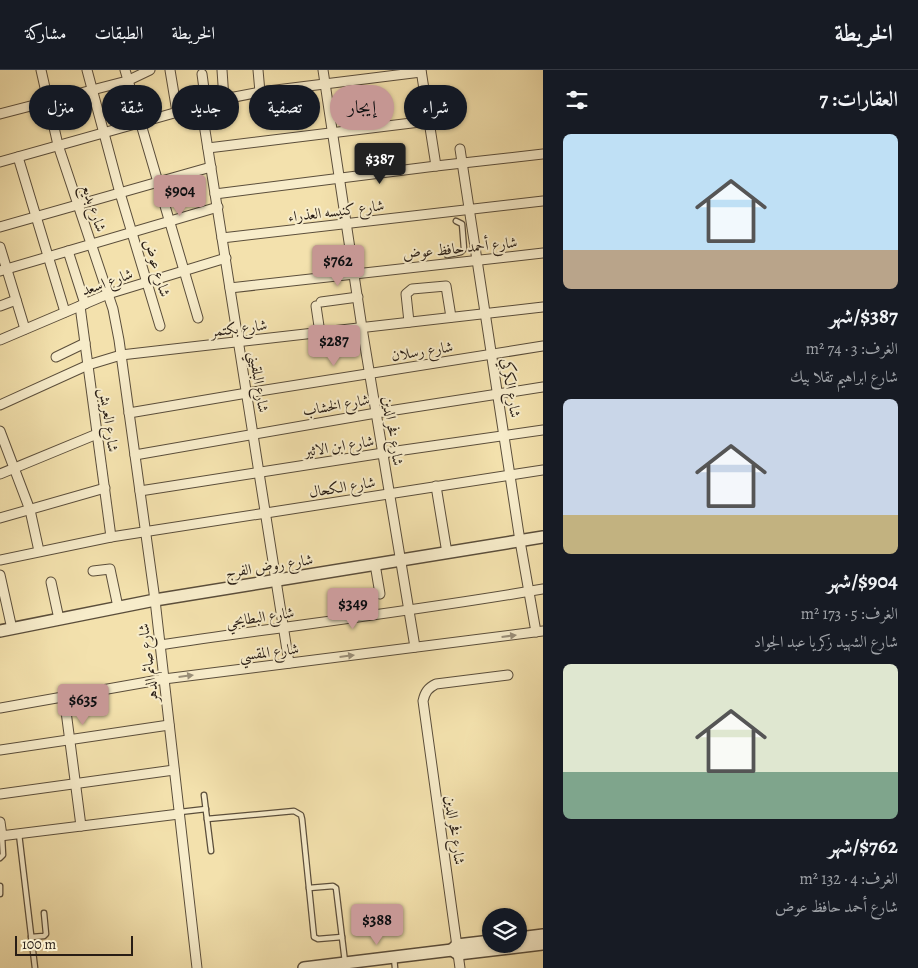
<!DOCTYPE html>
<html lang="ar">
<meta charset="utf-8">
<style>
:root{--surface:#171b24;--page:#242831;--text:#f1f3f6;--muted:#9ea1a6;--line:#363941;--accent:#c59692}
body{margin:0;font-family:Alegreya,Amiri,serif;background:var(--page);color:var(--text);direction:rtl;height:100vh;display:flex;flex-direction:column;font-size:19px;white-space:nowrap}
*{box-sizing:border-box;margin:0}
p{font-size:16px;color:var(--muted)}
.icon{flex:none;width:28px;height:28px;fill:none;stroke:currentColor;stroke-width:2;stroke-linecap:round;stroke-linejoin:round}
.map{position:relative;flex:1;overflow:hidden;direction:ltr}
.drawer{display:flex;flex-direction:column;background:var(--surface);width:375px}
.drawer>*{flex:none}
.guide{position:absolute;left:15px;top:15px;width:452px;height:45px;direction:rtl;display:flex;gap:10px}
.controls{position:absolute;left:482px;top:838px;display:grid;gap:10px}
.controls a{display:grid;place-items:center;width:45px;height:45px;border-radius:50%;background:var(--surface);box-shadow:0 1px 4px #0004;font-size:25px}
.scale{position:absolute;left:15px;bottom:12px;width:118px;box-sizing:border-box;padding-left:5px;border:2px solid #281d15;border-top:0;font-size:14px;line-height:18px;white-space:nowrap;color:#281d15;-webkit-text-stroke:4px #f7ecca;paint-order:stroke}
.price{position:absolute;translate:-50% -42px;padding:0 11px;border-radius:5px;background:var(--accent);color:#111;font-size:16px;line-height:32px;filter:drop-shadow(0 1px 2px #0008)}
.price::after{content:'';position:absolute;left:50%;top:30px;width:15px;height:11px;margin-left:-8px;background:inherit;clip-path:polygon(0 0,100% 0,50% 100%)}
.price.current{background:#222;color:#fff}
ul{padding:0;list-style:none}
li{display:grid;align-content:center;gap:10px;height:265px;padding:0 20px}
li span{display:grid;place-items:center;height:155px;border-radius:8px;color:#555}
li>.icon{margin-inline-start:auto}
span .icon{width:90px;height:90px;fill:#fffc;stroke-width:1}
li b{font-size:21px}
h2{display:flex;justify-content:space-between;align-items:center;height:60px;padding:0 20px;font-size:21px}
.tag{padding:0 18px;border-radius:22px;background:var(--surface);box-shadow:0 1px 4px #0004;font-size:18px;line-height:45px}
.tag.current{background:var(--accent);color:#111}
header{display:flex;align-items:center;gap:30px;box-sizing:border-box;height:70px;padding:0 25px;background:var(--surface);border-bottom:1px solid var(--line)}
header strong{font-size:24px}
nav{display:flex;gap:28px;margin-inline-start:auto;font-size:18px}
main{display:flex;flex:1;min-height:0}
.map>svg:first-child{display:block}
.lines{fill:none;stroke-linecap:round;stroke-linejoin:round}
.service-casing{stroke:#5b4e3b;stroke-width:7}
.minor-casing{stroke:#5b4e3b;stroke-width:11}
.tertiary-casing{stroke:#5b4e3b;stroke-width:14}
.service{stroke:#f7ecca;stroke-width:4.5}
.minor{stroke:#f7ecca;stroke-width:9}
.tertiary{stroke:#f7ecca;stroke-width:11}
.oneway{fill:#9a8f79}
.labels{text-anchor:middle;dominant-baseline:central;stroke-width:4;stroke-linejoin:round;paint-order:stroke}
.street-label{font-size:15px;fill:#281d15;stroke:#f7ecca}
</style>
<header>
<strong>الخريطة</strong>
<nav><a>الخريطة</a><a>الطبقات</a><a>مشاركة</a></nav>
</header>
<main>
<section class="drawer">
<h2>العقارات: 7<svg class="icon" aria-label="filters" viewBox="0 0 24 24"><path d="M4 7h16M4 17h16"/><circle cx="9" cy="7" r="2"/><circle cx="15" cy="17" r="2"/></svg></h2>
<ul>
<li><span style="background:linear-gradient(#bfe0f5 75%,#b9a48a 0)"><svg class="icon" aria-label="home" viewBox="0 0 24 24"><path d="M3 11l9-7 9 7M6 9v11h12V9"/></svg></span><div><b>$387/شهر</b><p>الغرف: 3 · 74 m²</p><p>شارع ابراهيم تقلا بيك</p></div></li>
<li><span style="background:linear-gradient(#c9d6e8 75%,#c2b280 0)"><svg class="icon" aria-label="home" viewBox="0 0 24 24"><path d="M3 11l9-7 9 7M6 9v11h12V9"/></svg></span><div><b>$904/شهر</b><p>الغرف: 5 · 173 m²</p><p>شارع الشهيد زكريا عبد الجواد</p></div></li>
<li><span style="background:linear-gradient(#dfe7d0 70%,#7fa58c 0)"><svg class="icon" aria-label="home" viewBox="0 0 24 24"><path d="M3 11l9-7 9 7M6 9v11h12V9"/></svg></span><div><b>$762/شهر</b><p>الغرف: 4 · 132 m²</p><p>شارع أحمد حافظ عوض</p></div></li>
</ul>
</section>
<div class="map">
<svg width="543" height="898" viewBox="0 0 543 898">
<rect width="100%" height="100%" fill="#f3e1ad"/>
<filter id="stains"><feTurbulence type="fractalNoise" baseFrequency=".004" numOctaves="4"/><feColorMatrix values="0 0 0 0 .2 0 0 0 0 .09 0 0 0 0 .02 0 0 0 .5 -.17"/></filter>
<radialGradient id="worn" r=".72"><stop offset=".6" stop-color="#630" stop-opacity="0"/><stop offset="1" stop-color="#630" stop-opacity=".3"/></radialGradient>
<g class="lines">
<g class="service-casing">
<g id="service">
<polyline points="447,185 461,182 464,179 462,154 456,151"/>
<polyline points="204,725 211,781"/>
<polyline points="180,742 206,739"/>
<polyline points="207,749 294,741 301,745 302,749 314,867 318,869 342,867"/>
<polyline points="19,764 35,898"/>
<polyline points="0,788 3,785 2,766"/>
<polyline points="0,816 0,824"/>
<polyline points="309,818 333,816 336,818 345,892"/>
<polyline points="31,867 44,866 46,864 44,843"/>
<polyline points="394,887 395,898"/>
</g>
</g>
<g class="minor-casing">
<g id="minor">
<polyline points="41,0 58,75 113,239 119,270 155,530 197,898"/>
<polyline points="87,0 120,123 160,256"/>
<polyline points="125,0 198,248"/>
<polyline points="170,0 177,42"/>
<polyline points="222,0 224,29"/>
<polyline points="258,0 260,22"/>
<polyline points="323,0 362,258 415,577"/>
<polyline points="421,0 436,96"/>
<polyline points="202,4 206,34"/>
<polyline points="201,35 289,593"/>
<polyline points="0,44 127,11 150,0"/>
<polyline points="208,78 428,51"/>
<polyline points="460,79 520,471 536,562"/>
<polyline points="18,87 65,242"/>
<polyline points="0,92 224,29 260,22 421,2"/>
<polyline points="215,124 436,96 543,84"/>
<polyline points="0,157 211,97"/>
<polyline points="222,168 543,131"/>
<polyline points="0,177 25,259"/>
<polyline points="68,181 85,234"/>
<polyline points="0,201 218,137"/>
<polyline points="230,218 543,183"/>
<polyline points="321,232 358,227"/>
<polyline points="0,236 16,230"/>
<polyline points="80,236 111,467"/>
<polyline points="316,236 320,263"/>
<polyline points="409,252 406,224 412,219 446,216 451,247"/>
<polyline points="0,270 108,224 226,188"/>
<polyline points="56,287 85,273"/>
<polyline points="0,335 88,295 121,285 543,237"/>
<polyline points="129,343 247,323 543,276"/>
<polyline points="0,361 30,440 39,481"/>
<polyline points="135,385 376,343 543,317"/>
<polyline points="0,404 97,364"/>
<polyline points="436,416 447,483"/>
<polyline points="140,421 383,383 543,360"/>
<polyline points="0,448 105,418"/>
<polyline points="0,490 111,467 543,400"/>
<polyline points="375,494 380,524"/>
<polyline points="93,501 110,499 118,537"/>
<polyline points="0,505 12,559"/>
<polyline points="51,512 59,549"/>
<path d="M160,575C287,556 416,541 543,519"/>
<polyline points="64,626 81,756"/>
<polyline points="0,638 164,609 543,561"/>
<polyline points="0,680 169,655"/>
<polyline points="0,724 174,700"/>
<polyline points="0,752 2,766"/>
<polyline points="0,766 179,744"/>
<path d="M460,898L423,631C425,622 428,618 436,614L508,605"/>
</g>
</g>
<g class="tertiary-casing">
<g id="tertiary">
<polyline points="0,561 155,530 543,467"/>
<polyline points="519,868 543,865"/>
<polyline points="452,880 457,875 491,871"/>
<polyline points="304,898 452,880 458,884 543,874"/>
</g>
</g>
<use href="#service" class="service"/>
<use href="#minor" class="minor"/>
<use href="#tertiary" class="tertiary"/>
</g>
<defs><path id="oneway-solid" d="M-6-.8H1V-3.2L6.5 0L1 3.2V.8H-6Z" transform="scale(1.25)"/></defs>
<g class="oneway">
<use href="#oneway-solid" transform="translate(509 566) rotate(-7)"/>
<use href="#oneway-solid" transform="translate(347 586) rotate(-7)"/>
<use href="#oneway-solid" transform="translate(186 606) rotate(-7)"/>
</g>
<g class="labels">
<g class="street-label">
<text transform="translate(94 138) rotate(72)">شارع بديع</text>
<text transform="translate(336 141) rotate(-7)">شارع كنيسه العذراء</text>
<text transform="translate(460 178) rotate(-6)">شارع أحمد حافظ عوض</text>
<text transform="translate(157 198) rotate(73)">شارع عوض</text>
<text transform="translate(107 212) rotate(-20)">شارع اسعد</text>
<text transform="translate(239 258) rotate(-7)">شارع بكتمر</text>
<text transform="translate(422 281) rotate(-9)">شارع رسلان</text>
<text transform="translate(259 312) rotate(81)">شارع البلقيني</text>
<text transform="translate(511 318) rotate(81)">شارع الكركي</text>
<text transform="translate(336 335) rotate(-10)">شارع الخشاب</text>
<text transform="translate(109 350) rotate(82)">شارع العريش</text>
<text transform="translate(393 361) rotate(81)">شارع فخر الدين</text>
<text transform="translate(339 376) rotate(-9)">شارع ابن الاثير</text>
<text transform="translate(342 417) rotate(-9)">شارع الكحال</text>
<text transform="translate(269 496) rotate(-9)">شارع روض الفرج</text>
<text transform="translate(260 547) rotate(-8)">شارع البطايحي</text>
<text transform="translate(269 582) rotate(-7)">شارع المقسي</text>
<text transform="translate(148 593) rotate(-97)">شارع صائم الدهر</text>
<text transform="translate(455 760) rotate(82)">شارع فخر الدين</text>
</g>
</g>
<rect width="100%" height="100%" filter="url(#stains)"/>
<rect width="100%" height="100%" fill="url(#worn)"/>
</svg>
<div class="controls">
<a><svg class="icon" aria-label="layers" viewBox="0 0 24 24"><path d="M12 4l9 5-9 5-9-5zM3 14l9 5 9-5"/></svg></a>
</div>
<div class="scale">100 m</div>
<b class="price current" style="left:380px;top:115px">$387</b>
<b class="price" style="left:180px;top:147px">$904</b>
<b class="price" style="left:338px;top:217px">$762</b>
<b class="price" style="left:334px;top:297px">$287</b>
<b class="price" style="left:353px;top:560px">$349</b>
<b class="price" style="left:83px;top:656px">$635</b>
<b class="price" style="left:377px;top:876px">$388</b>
<div class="guide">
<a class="tag">شراء</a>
<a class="tag current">إيجار</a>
<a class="tag">تصفية</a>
<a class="tag">جديد</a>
<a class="tag">شقة</a>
<a class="tag">منزل</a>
</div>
</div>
</main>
